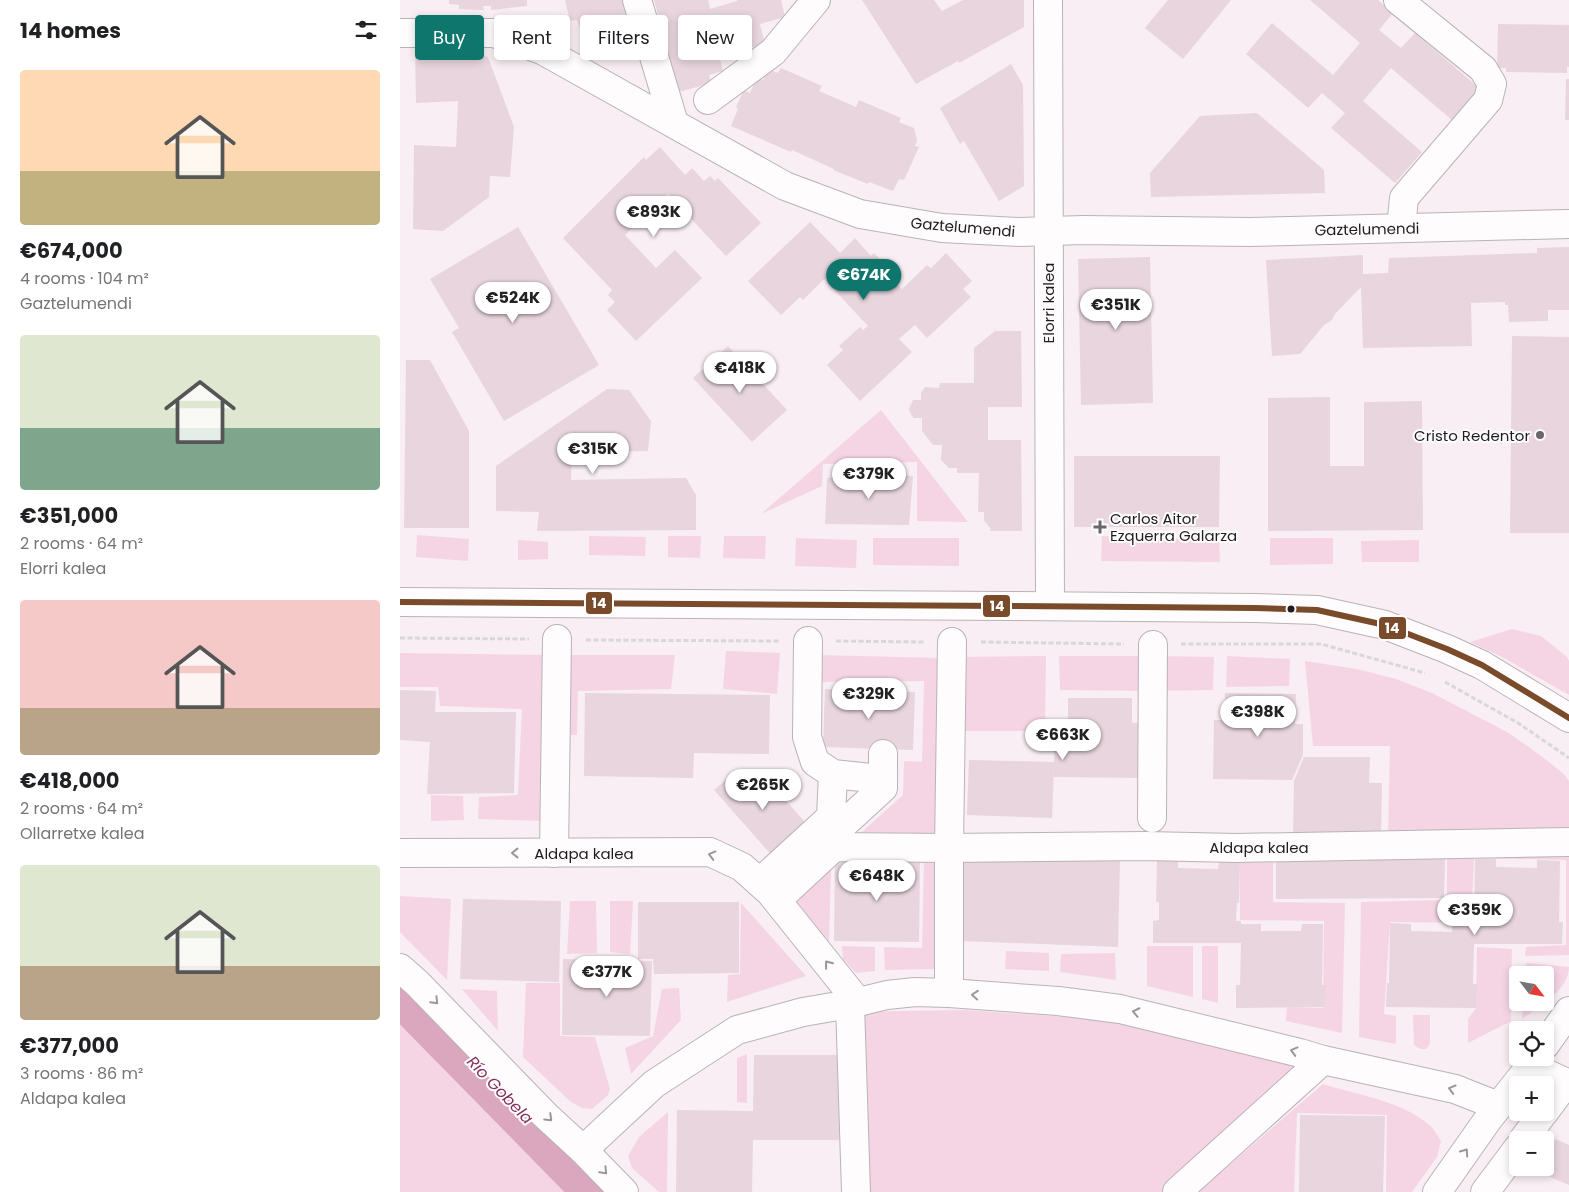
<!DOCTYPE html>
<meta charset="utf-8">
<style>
:root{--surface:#fff;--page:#f6f6f6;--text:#202124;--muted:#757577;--accent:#0f766e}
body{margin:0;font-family:Poppins,sans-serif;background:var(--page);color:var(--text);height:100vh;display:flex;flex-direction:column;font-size:19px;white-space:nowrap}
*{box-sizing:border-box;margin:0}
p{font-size:16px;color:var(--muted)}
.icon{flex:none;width:28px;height:28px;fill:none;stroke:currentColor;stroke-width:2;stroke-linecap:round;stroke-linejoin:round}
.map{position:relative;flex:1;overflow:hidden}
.panel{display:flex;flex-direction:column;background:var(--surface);width:400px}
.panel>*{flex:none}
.banner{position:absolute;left:15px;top:15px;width:475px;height:45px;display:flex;gap:10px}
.needle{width:32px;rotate:121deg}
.controls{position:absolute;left:1109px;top:966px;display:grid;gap:10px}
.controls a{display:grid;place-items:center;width:45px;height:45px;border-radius:5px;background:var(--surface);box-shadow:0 2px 8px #0003;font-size:25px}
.price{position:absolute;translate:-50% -42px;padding:0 11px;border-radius:18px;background:#fff;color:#222;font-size:16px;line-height:32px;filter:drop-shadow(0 1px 2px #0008)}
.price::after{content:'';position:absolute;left:50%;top:30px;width:15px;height:11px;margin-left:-8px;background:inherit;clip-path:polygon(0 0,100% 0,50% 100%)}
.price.current{background:var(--accent);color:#fff}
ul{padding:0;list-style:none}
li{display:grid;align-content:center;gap:10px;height:265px;padding:0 20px}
li span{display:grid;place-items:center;height:155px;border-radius:5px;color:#555}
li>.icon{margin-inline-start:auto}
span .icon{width:90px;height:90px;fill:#fffc;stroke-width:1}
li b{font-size:21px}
h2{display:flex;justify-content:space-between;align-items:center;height:60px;padding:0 20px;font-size:21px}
.tag{padding:0 18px;border-radius:5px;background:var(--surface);box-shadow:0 2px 8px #0003;font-size:18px;line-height:45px}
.tag.current{background:var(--accent);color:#fff}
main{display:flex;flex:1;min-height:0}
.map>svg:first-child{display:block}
.green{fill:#f5d5e4}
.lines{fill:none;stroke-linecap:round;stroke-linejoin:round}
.river{stroke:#dba7bf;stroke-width:51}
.building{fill:#e8d5de}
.minor-casing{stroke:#b9b3b6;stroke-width:30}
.path{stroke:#d9d7d8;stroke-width:3;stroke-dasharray:5 2.5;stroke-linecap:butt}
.minor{stroke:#fefcfd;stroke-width:28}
.bus-1-casing{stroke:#fdfdfd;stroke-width:10}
.bus-1{stroke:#7a4b2a;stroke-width:6}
.oneway{stroke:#9b9799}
.poi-dot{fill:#6c6569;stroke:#fdfdfd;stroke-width:2}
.bus-dot{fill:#211b1e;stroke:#fdfdfd;stroke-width:2}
.labels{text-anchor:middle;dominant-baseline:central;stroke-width:4;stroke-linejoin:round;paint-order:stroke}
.street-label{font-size:15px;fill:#211b1e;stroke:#fdfdfd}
.poi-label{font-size:15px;fill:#211b1e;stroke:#fdfdfd;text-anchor:end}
.water-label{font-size:16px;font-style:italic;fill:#84305e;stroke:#fdfdfd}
.line-badge{stroke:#fdfdfd;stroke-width:2}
.badge-label{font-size:14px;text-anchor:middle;font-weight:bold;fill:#fff}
</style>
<main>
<section class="panel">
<h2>14 homes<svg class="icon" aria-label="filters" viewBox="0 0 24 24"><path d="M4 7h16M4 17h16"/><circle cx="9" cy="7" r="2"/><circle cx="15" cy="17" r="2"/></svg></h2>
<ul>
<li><span style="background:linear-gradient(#ffd9b3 65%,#c2b280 0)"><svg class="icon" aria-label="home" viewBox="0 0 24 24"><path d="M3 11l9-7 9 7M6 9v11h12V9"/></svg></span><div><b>€674,000</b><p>4 rooms · 104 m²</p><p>Gaztelumendi</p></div></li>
<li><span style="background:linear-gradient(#dfe7d0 60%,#7fa58c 0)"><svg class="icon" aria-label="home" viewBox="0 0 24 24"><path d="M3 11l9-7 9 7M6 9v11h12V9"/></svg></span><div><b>€351,000</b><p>2 rooms · 64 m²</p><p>Elorri kalea</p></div></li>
<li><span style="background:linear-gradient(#f6c9c9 70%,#b9a48a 0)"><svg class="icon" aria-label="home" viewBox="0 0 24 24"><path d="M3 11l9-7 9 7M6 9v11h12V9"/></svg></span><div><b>€418,000</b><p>2 rooms · 64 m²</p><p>Ollarretxe kalea</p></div></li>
<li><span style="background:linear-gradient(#dfe7d0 65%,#b9a48a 0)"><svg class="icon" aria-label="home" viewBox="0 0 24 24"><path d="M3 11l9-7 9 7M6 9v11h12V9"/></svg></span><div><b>€377,000</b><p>3 rooms · 86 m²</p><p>Aldapa kalea</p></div></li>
</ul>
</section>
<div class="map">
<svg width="1169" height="1192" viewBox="0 0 1169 1192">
<rect width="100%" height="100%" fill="#f8eef3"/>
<g class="green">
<polygon points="481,410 568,522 517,521 517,462 423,464 422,486 361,514"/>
<polygon points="17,535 69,539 68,561 16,557"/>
<polygon points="189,536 246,537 245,556 189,555"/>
<polygon points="268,536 301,536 300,558 268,557"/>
<polygon points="324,536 366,536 365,559 323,558"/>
<polygon points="702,536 819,540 820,562 701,561"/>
<polygon points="396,538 457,540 456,568 395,566"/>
<polygon points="473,538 559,538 559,566 473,565"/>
<polygon points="870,538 933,538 933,564 870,565"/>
<polygon points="118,540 148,542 148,559 118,560"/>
<polygon points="1019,540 1019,562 962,562 961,541"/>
<polygon points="1112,629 1141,636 1167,657 1169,661 1169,695 1104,658 1070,642"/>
<polygon points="326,651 380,653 377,694 323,689"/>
<polygon points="0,653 148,655 146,821 78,819 79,797 118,795 122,709 40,706 38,687 0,687"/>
<polygon points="163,655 275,655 271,689 178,691 177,735 159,735"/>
<polygon points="417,655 542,658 538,834 462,832 503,795 504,761 522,762 524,681 419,682"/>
<polygon points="646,656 645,731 561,731 560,657"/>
<polygon points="659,656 745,656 745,691 660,690"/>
<polygon points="757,656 814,657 813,690 757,691"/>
<polygon points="827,656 890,659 889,686 826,687"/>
<polygon points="905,661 957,669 996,679 1032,693 1107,732 1140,755 1164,774 1169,781 1169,829 988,836 990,746 913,746"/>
<polygon points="31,795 63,796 64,820 31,821"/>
<polygon points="1169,849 1169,955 1125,956 1126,947 1166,945 1166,860 1074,858 1071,923 990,922 984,1014 996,1016 996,1044 959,1037 961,902 1047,900 1047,857"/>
<polygon points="524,859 539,860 534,969 485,970 484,947 522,948"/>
<polygon points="840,860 873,860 873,902 945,903 942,1033 886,1021 887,1007 923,1008 924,921 840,920"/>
<polygon points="431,867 429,941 391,902"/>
<polygon points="0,896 51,899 47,980 0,932"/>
<polygon points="170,901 196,901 197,953 167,954"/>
<polygon points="210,901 233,901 230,954 210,952"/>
<polygon points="341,903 406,976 327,1002 328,975 340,974"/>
<polygon points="442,946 475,947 475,971 456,973 443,959"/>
<polygon points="747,946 793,946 793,997 747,986"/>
<polygon points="802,946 818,946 818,1003 802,999"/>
<polygon points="1077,947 1112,949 1111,1021 1068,1043 1068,1019 1076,1008"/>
<polygon points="606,951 649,953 649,971 605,969"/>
<polygon points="715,953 716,980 660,972 661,954"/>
<path d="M1126,963L1169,967C1169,989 1138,1009 1122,1019L1123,1003L1145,1002V975H1125Z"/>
<polygon points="126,983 160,983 160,1036 195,1037 210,1089 208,1095 192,1109 182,1108 171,1102 123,1057"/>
<polygon points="0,988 201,1192 0,1192"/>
<polygon points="279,988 281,1020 231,1074 225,1048 253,1036 262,989"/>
<polygon points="62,989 97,991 98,1031"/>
<polygon points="565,1010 729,1021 920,1069 779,1192 448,1192 443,1012"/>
<polygon points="1013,1015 1030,1015 1030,1044 1026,1049 1020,1049 1014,1045"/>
<polygon points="347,1054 347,1103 337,1102 337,1058"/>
<path d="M923,1084C957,1095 998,1100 1027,1123C1033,1127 1037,1135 1041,1141L1037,1157L1012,1192H986L987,1115L897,1113L894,1192H798Z"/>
<polygon points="268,1112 267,1192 259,1192 232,1168 228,1156 239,1137"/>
</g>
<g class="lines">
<polyline class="river" points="0,988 200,1192"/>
</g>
<g class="building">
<polygon points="49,0 127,0 127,6 91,10 91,6 83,6 84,10 59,9 59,5 49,4"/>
<polygon points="165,0 222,0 233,38 204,46 201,34 190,37 188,29 181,31 177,20 170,21"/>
<polygon points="254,0 308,0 310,9 337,1 337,0 381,0 385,17 360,24 365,44 319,56 323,71 309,75 311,83 279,92"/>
<polygon points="462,0 534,0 542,11 563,0 624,0 624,27 559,63 558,61 516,84"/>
<polygon points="768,0 831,0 783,59 745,28"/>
<polygon points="910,0 978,0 993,13 979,30 1001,48 1015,33 1079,88 1052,120 991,68 963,101 1022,152 995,183 931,128 945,113 922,93 908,108 846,54 872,23 933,75 960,43"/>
<polygon points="1098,24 1169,25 1169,67 1167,67 1167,73 1106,72 1106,68 1097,68"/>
<polygon points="15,44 88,57 114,127 110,177 90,176 89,197 43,231 13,229 14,145 56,147 58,101 16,103"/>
<polygon points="611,64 623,85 624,186 599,201 564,141 560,144 540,108"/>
<polygon points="381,68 422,86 419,91 456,107 459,100 501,118 499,122 514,128 517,140 515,146 519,147 504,180 499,179 493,191 469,182 468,184 433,170 434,169 392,150 391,152 331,126 338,109 336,107 344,90 350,93 357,77 363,80 368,69 378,73"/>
<polygon points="1166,79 1169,79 1169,120 1165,120"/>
<polygon points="857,113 924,170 925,193 751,197 750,173 800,116"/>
<polygon points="260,147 285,175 292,168 304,181 310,176 315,181 318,178 361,223 326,256 268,194 225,235 256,268 275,250 302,278 236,341 207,310 215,302 208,295 212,290 163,238 244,157 246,160"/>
<polygon points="410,222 440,253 455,238 471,256 474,253 494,274 491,278 502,289 527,265 531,268 546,253 572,281 563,289 571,297 527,338 515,325 499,339 512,352 460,401 427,365 443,350 439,346 460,327 463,330 468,326 424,279 403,300 400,297 381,315 348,281"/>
<polygon points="118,227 199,365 104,421 52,332 59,328 30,279"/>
<polygon points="1169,247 1169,310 1148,310 1148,321 1109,322 1108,305 1105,305 1105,302 1071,303 1072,346 963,348 961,287 935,314 932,320 924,325 900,354 872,356 866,260 963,255 963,274 988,273 989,258 1137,253 1137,248"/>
<polygon points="750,257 753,403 681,405 678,259"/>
<polygon points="595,331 621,331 622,407 588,407 588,440 621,440 622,531 590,531 591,529 584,520 584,512 578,512 579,473 557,473 557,468 549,468 541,460 542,445 533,445 522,431 522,418 514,418 511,415 509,409 513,400 521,400 521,393 525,387 539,388 540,383 574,383 574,348"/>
<polygon points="1112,336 1169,337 1169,533 1110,533"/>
<polygon points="328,346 387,410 352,442 293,378"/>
<polygon points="6,360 30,360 69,431 69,528 4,528"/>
<polygon points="207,389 229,390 251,421 248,451 172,452 171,480 286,478 296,495 296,530 137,531 139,512 96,511 96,466"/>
<polygon points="930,397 930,466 964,466 964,402 1022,401 1023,530 868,531 868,398"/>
<polygon points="674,456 820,456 819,527 674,527"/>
<polygon points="463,475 464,480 474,479 474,475 513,476 509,525 425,524 427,478"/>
<polygon points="425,689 515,692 513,750 423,747"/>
<polygon points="0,690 36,691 35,712 116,712 114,793 27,794 30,742 0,740"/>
<polygon points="185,693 370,695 369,754 294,753 293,778 184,776"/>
<polygon points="825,693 896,694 895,724 903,724 903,755 892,780 813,779 814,720 824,720"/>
<polygon points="668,698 732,698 732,723 746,722 745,778 654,777 654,768 652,818 567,815 569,760 654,762 655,723 668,723"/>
<polygon points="904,757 970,757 969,783 982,783 981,836 893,835 894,781"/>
<polygon points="357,768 411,829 376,860 314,790 338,769 346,778"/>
<polygon points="435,857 457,858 457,866 500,867 500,860 520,860 519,942 434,941"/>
<polygon points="720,859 718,947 562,941 562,862"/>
<polygon points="876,859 1045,859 1044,898 876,899"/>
<polygon points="1075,859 1096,859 1096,867 1137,868 1137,860 1160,861 1159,922 1163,922 1162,944 1074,944 1073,984 1077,984 1076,1008 986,1007 987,983 989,983 990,923 1011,924 1011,931 1052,932 1052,924 1074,924"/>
<polygon points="757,861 778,861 778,868 818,869 819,861 840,861 839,903 837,903 836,921 841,921 841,924 861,924 861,931 901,931 902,924 923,924 922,985 926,985 925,1007 836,1008 836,985 840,985 841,943 753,943 753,921 759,920 759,902 756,902"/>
<polygon points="63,899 161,901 159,982 60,979"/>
<polygon points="238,902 339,902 339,973 254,974 253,959 238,959"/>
<polygon points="163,959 252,961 250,1036 162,1035"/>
<polygon points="354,1055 439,1055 439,1140 353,1140 352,1192 276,1192 277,1110 353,1111"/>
<polygon points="900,1115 985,1116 983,1192 899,1192"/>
<polygon points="1155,1139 1169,1145 1169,1185 1138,1172 1140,1168 1145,1168 1145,1155 1147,1151 1149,1152"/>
</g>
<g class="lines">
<g class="minor-casing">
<g id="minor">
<polyline points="237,0 274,123"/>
<polyline points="648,0 650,606"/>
<polyline points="998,0 1083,69 1092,84 1088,100 1004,198 1001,228"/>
<polyline points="0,33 94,33 142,50 385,186 460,214 542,228 620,232 683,230 849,232 1169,224"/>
<polyline points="308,100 373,52 416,0"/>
<polyline points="0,602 607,606 855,608 917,610 985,625 1047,649 1082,665 1169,718"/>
<polyline points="408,641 407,737 415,762 433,774 471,778"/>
<polyline points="552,642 549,848 746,846 836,848 1169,842"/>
<polyline points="752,818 753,645"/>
<polyline points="0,853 310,852 342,867 370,892 458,1002"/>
<polyline points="154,853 157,639"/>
<polyline points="412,853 483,788 483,754"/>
<polyline points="360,882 431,817 433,774"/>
<polyline points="377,900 434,847 549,848"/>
<polyline points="0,968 17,983 145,1115 183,1150 224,1192"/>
<polyline points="549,993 549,848"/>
<polyline points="450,1004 456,1192"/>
<polyline points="1145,1045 1169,1011"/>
<polyline points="1130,1066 1169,1084"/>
<polyline points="1145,1111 1166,1083"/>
<polyline points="1123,1140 1144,1112"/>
<polyline points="183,1150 254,1084 337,1030 403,1012 450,1004 487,995 515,992 549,993 658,1001 720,1009 900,1053 923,1060 1055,1089 1098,1106"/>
<polyline points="777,1192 923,1060"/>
<polyline points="1037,1192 1089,1118 1137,1058"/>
<polyline points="1085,1192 1118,1148"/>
</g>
</g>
<g class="path">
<polyline points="0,638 129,639"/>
<polyline points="186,640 379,641"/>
<polyline points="436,641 524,642"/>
<polyline points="581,642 724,644"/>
<polyline points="781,644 921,644 1025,673"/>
<polyline points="1045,682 1118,723 1169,758"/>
</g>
<use href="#minor" class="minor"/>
<g class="bus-1-casing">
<polyline id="bus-1" points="0,602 607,606 855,608 917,610 985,625 1047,649 1082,665 1169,718"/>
</g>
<use href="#bus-1" class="bus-1"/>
</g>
<defs><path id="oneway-chevron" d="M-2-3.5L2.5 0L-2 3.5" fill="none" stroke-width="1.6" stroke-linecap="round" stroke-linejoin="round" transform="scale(1.25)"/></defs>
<g class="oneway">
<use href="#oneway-chevron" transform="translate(115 853) rotate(-180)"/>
<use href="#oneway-chevron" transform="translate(312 855) rotate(-165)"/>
<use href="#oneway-chevron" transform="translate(428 964) rotate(-128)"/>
<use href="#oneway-chevron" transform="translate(575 995) rotate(-176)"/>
<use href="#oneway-chevron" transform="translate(35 1001) rotate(46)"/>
<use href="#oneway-chevron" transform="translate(736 1012) rotate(-168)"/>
<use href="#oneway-chevron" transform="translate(894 1051) rotate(-165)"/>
<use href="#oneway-chevron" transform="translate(1052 1089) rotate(-164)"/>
<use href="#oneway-chevron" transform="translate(149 1118) rotate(44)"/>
<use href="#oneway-chevron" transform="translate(1065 1152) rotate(-55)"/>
<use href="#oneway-chevron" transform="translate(204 1171) rotate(46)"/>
</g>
<g class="poi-dot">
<circle cx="1140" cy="435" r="5"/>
<path d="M697.5 519.5h5v5h5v5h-5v5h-5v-5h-5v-5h5z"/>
</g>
<circle class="bus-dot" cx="891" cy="609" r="4.5"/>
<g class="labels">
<g class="street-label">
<text transform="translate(563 227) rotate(5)">Gaztelumendi</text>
<text transform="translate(967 229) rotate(-1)">Gaztelumendi</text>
<text transform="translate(648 303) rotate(-90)">Elorri kalea</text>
<text x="859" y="847">Aldapa kalea</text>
<text x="184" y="853">Aldapa kalea</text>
</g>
<g class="poi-label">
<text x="1130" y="435">Cristo Redentor</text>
<text x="710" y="518" text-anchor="start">Carlos Aitor<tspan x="710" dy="17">Ezquerra Galarza</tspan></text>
</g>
<g class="water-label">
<text transform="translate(100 1090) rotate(46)">Río Gobela</text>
</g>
</g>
<g class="line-badge">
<rect x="185" y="591" width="28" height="24" rx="5" fill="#7a4b2a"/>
<rect x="582" y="594" width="29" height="24" rx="5" fill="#7a4b2a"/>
<rect x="978" y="616" width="29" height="24" rx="5" fill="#7a4b2a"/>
</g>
<g class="badge-label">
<text x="199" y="608">14</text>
<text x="597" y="611">14</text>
<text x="992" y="633">14</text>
</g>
</svg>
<div class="controls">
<a><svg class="needle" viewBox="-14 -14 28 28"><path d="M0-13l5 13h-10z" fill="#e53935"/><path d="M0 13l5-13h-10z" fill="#757577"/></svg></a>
<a><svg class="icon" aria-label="locate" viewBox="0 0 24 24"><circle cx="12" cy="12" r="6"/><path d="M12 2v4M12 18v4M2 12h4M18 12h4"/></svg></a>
<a>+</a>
<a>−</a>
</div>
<b class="price" style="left:254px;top:238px">€893K</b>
<b class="price current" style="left:464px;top:301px">€674K</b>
<b class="price" style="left:113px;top:324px">€524K</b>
<b class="price" style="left:716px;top:331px">€351K</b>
<b class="price" style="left:340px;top:394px">€418K</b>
<b class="price" style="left:193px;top:475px">€315K</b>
<b class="price" style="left:469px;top:500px">€379K</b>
<b class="price" style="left:469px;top:720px">€329K</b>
<b class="price" style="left:858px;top:738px">€398K</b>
<b class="price" style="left:663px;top:761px">€663K</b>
<b class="price" style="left:363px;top:811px">€265K</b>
<b class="price" style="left:477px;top:902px">€648K</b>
<b class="price" style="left:1075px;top:936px">€359K</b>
<b class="price" style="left:207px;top:998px">€377K</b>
<div class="banner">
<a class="tag current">Buy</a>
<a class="tag">Rent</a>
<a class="tag">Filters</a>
<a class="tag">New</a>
</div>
</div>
</main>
